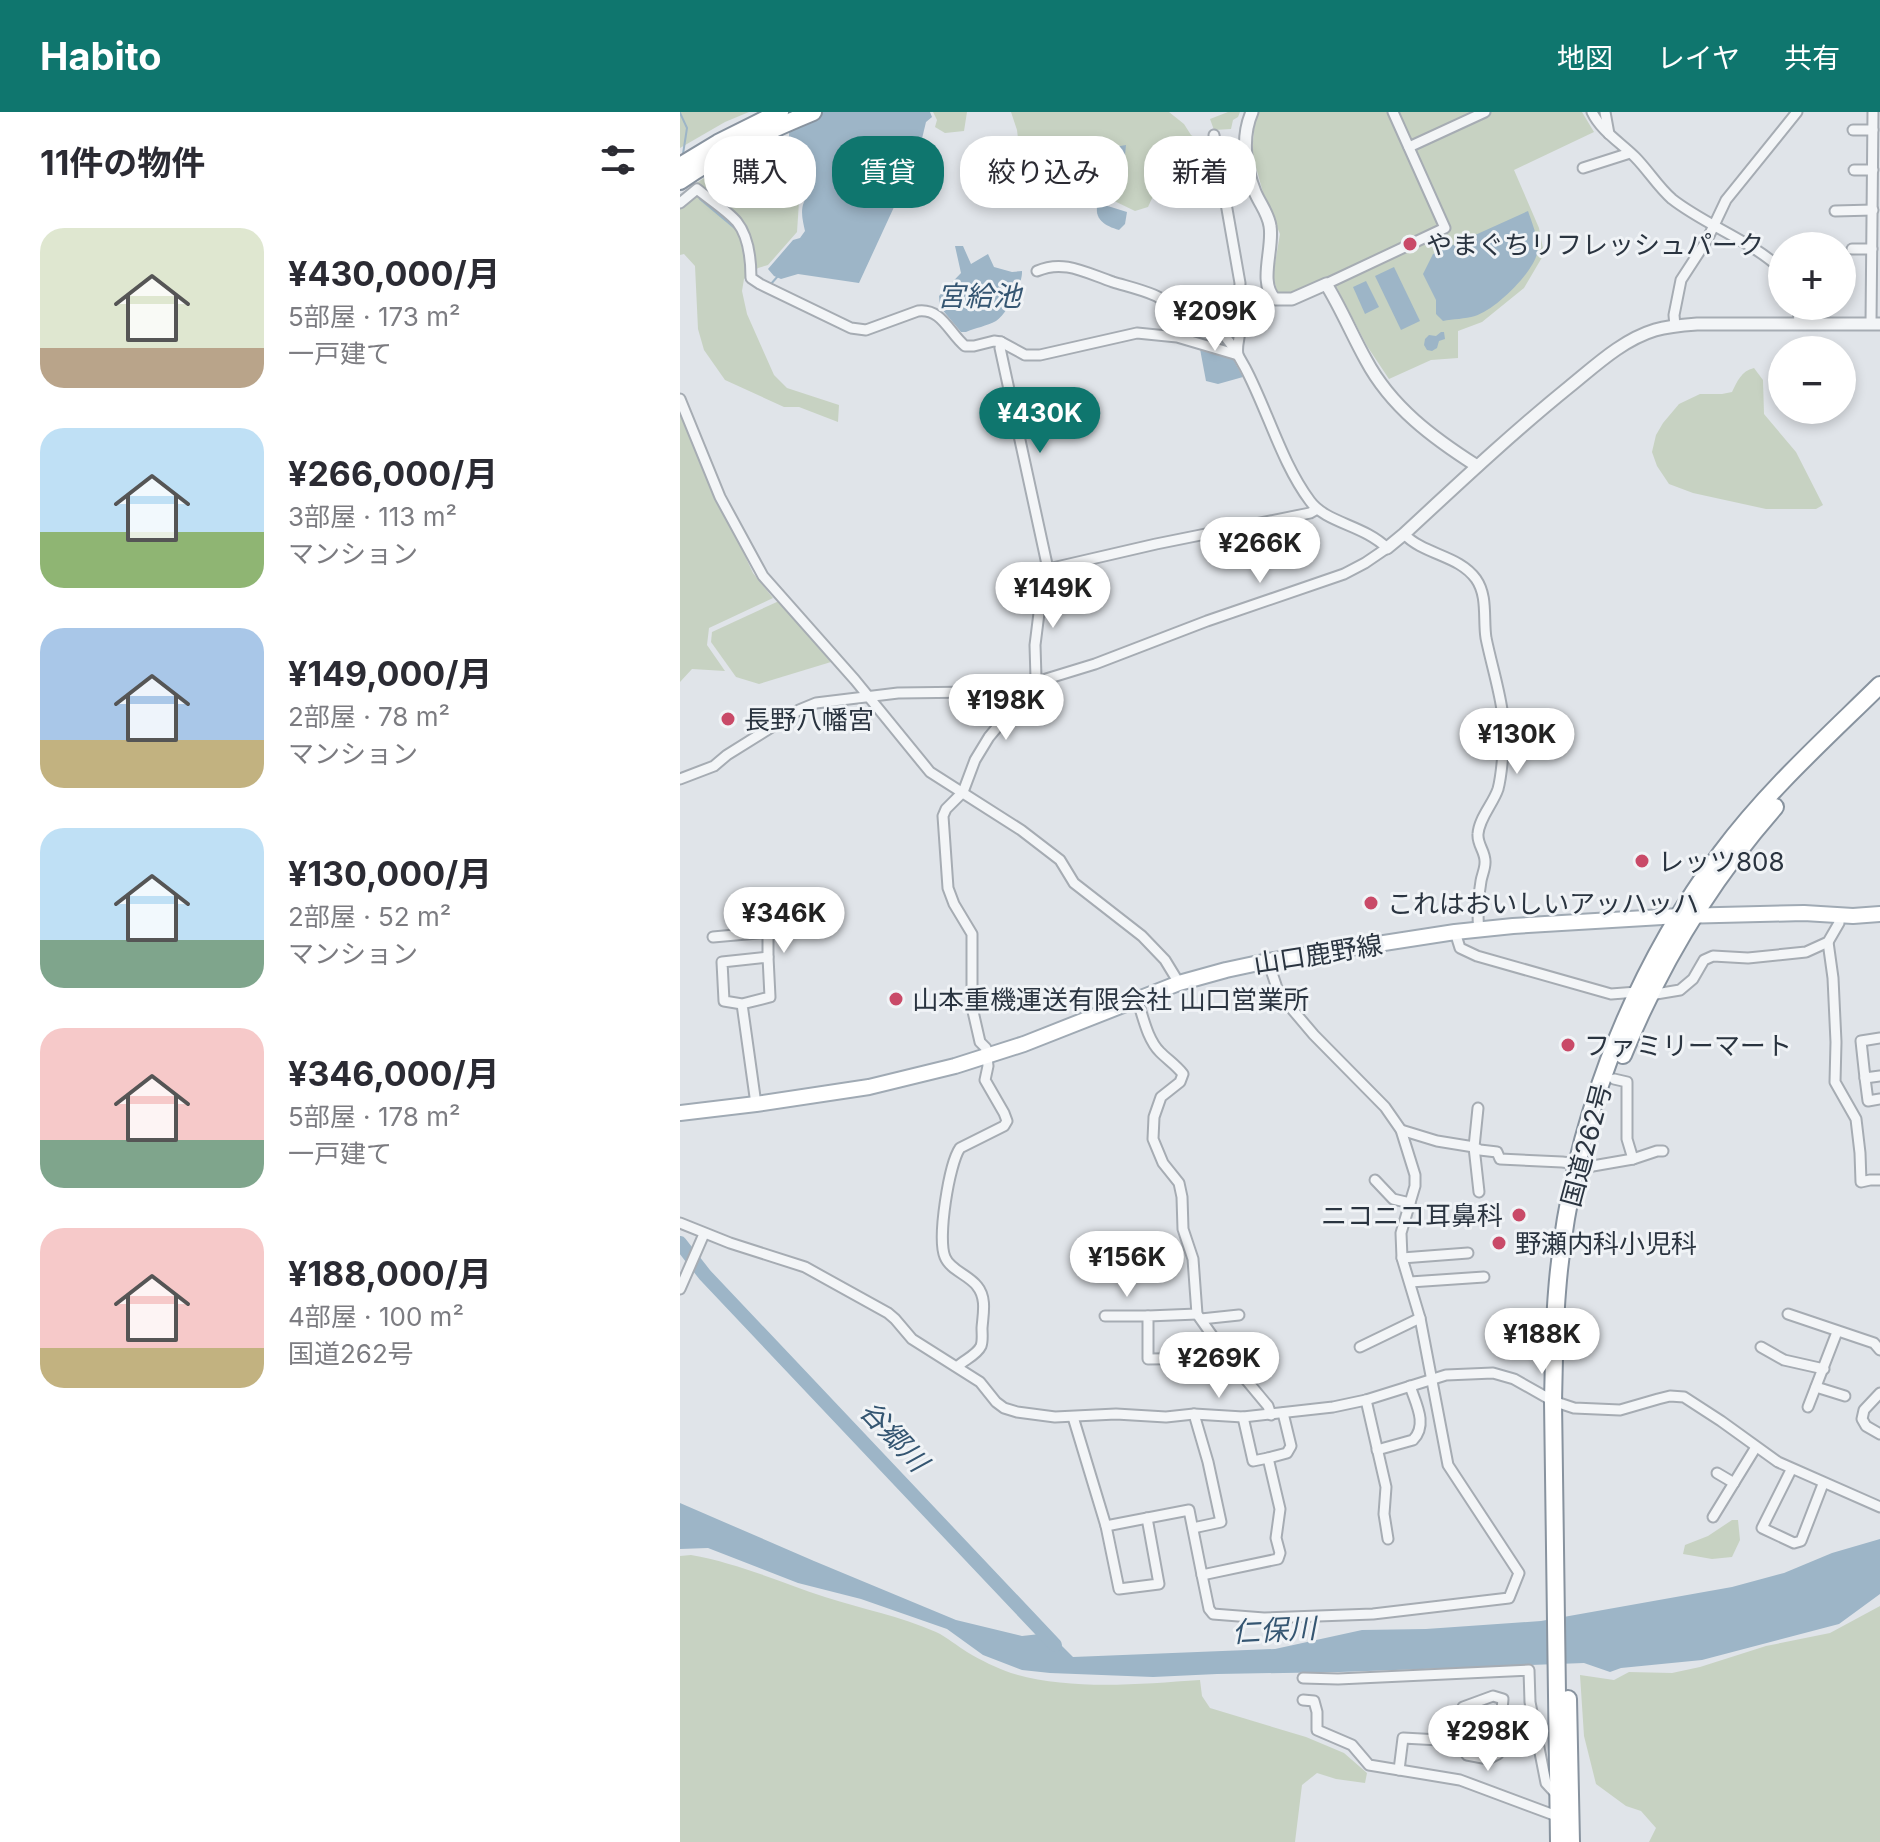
<!DOCTYPE html>
<html lang="ja">
<meta charset="utf-8">
<style>
:root{--surface:#fff;--page:#f2f2f3;--text:#2b2b33;--muted:#7c7c81;--accent:#0f766e}
body{margin:0;font-family:Inter,"Noto Sans JP",sans-serif;background:var(--page);color:var(--text);height:100vh;display:flex;flex-direction:column;font-size:30px;white-space:nowrap}
*{box-sizing:border-box;margin:0}
p{font-size:26px;color:var(--muted)}
.icon{flex:none;width:44px;height:44px;fill:none;stroke:currentColor;stroke-width:2;stroke-linecap:round;stroke-linejoin:round}
.map{position:relative;flex:1;overflow:hidden}
.sheet{display:flex;flex-direction:column;background:var(--surface);width:680px}
.sheet>*{flex:none}
.banner{position:absolute;left:24px;top:24px;width:760px;height:72px;display:flex;gap:16px}
.buttons{position:absolute;left:1088px;top:120px;display:grid;gap:16px}
.buttons a{display:grid;place-items:center;width:88px;height:88px;border-radius:50%;background:var(--surface);box-shadow:0 4px 12px #0003;font-size:40px}
.price{position:absolute;translate:-50% -68px;padding:0 18px;border-radius:28px;background:#fff;color:#222;font-size:26px;line-height:52px;filter:drop-shadow(0 2px 4px #0008)}
.price::after{content:'';position:absolute;left:50%;top:48px;width:24px;height:18px;margin-left:-12px;background:inherit;clip-path:polygon(0 0,100% 0,50% 100%)}
.price.active{background:var(--accent);color:#fff}
ul{padding:0;list-style:none}
li{display:flex;align-items:center;gap:24px;height:200px;padding:0 40px}
li span{display:grid;place-items:center;flex:none;width:224px;height:160px;border-radius:24px;color:#555}
li>.icon{margin-inline-start:auto}
span .icon{width:96px;height:96px;fill:#fffc;stroke-width:1}
li b{font-size:34px}
h2{display:flex;justify-content:space-between;align-items:center;height:96px;padding:0 40px;font-size:34px}
.tag{padding:0 28px;border-radius:32px;background:var(--surface);box-shadow:0 4px 12px #0003;font-size:28px;line-height:72px}
.tag.active{background:var(--accent);color:#fff}
header{display:flex;align-items:center;gap:48px;box-sizing:border-box;height:112px;padding:0 40px;background:var(--accent);color:#fff}
header strong{font-size:38px}
nav{display:flex;gap:44px;margin-inline-start:auto;font-size:28px}
main{display:flex;flex:1;min-height:0}
.map>svg:first-child{display:block}
.green{fill:#c7d2c2}
.water{fill:#9db5c7}
.lines{fill:none;stroke-linecap:round;stroke-linejoin:round}
.stream{stroke:#9db5c7;stroke-width:2}
.river{stroke:#9db5c7;stroke-width:14}
.minor-casing{stroke:#a6acb3;stroke-width:13}
.tertiary-casing{stroke:#a6acb3;stroke-width:15}
.primary-casing{stroke:#a0aab4;stroke-width:18}
.trunk-casing{stroke:#88939f;stroke-width:20}
.motorway-casing{stroke:#88939f;stroke-width:20}
.minor{stroke:#f3f5f7;stroke-width:9}
.tertiary{stroke:#f3f5f7;stroke-width:11}
.primary{stroke:#fff;stroke-width:14}
.trunk{stroke:#fff;stroke-width:16}
.motorway{stroke:#fff;stroke-width:16}
.poi-dot{fill:#c94a68;stroke:#f0f3f6;stroke-width:3}
.labels{text-anchor:middle;dominant-baseline:central;stroke-width:6;stroke-linejoin:round;paint-order:stroke}
.poi-label{font-size:26px;fill:#2a3440;stroke:#f0f3f6;text-anchor:start}
.street-label{font-size:26px;fill:#2a3440;stroke:#f0f3f6}
.water-label{font-size:28px;font-style:italic;fill:#355672;stroke:#f0f3f6}
</style>
<header>
<strong>Habito</strong>
<nav><a>地図</a><a>レイヤ</a><a>共有</a></nav>
</header>
<main>
<section class="sheet">
<h2>11件の物件<svg class="icon" aria-label="filters" viewBox="0 0 24 24"><path d="M4 7h16M4 17h16"/><circle cx="9" cy="7" r="2"/><circle cx="15" cy="17" r="2"/></svg></h2>
<ul>
<li><span style="background:linear-gradient(#dfe7d0 75%,#b9a48a 0)"><svg class="icon" aria-label="home" viewBox="0 0 24 24"><path d="M3 11l9-7 9 7M6 9v11h12V9"/></svg></span><div><b>¥430,000/月</b><p>5部屋 · 173 m²</p><p>一戸建て</p></div></li>
<li><span style="background:linear-gradient(#bfe0f5 65%,#8fb573 0)"><svg class="icon" aria-label="home" viewBox="0 0 24 24"><path d="M3 11l9-7 9 7M6 9v11h12V9"/></svg></span><div><b>¥266,000/月</b><p>3部屋 · 113 m²</p><p>マンション</p></div></li>
<li><span style="background:linear-gradient(#a9c7e8 70%,#c2b280 0)"><svg class="icon" aria-label="home" viewBox="0 0 24 24"><path d="M3 11l9-7 9 7M6 9v11h12V9"/></svg></span><div><b>¥149,000/月</b><p>2部屋 · 78 m²</p><p>マンション</p></div></li>
<li><span style="background:linear-gradient(#bfe0f5 70%,#7fa58c 0)"><svg class="icon" aria-label="home" viewBox="0 0 24 24"><path d="M3 11l9-7 9 7M6 9v11h12V9"/></svg></span><div><b>¥130,000/月</b><p>2部屋 · 52 m²</p><p>マンション</p></div></li>
<li><span style="background:linear-gradient(#f6c9c9 70%,#7fa58c 0)"><svg class="icon" aria-label="home" viewBox="0 0 24 24"><path d="M3 11l9-7 9 7M6 9v11h12V9"/></svg></span><div><b>¥346,000/月</b><p>5部屋 · 178 m²</p><p>一戸建て</p></div></li>
<li><span style="background:linear-gradient(#f6c9c9 75%,#c2b280 0)"><svg class="icon" aria-label="home" viewBox="0 0 24 24"><path d="M3 11l9-7 9 7M6 9v11h12V9"/></svg></span><div><b>¥188,000/月</b><p>4部屋 · 100 m²</p><p>国道262号</p></div></li>
</ul>
</section>
<div class="map">
<svg width="1200" height="1730" viewBox="0 0 1200 1730">
<rect width="100%" height="100%" fill="#e0e4e9"/>
<g class="green">
<polygon points="0,0 69,0 45,10 0,36"/>
<polygon points="253,0 287,0 284,19 265,21 255,15 257,8"/>
<polygon points="331,0 489,0 504,12 511,23 519,28 522,47 508,65 501,85 494,92 481,82 474,82 468,95 455,99 428,86 410,89 397,74 388,43 376,33 370,35 365,47 366,64 364,67 346,64 342,60 337,18"/>
<polygon points="548,0 560,0 558,5 553,8 551,17 534,18 530,7"/>
<polygon points="578,0 902,0 914,20 834,58 859,116 864,142 844,176 802,210 778,219 778,246 751,248 709,267 687,234 657,176 649,165 609,183 597,180 593,163 600,122 584,84 572,41 575,7"/>
<path d="M98,29L106,44L128,64L129,75L119,90L117,120L88,153L78,156L64,167L62,179L67,202L94,263L107,276L159,293L158,310L119,295H104L45,268L24,238L18,217L15,154L4,142L0,143V83C30,60 63,43 98,29Z"/>
<path d="M1074,256L1083,268L1084,302L1116,340L1143,393L1136,397H1086L1013,381L989,372L977,354L972,340L976,323L983,311L999,292L1020,282H1042L1052,280C1057,270 1061,259 1074,256Z"/>
<polygon points="0,303 73,461 93,486 29,516 27,533 45,559 12,557 0,570"/>
<polygon points="99,489 151,550 79,572 56,565 31,530 32,520"/>
<polygon points="1052,1408 1058,1408 1060,1428 1052,1445 1032,1447 1003,1442 1005,1433 1028,1424"/>
<path d="M11,1443C57,1451 100,1470 145,1485C182,1497 220,1504 256,1520C267,1525 277,1534 287,1540C300,1548 317,1556 331,1561C391,1579 459,1572 520,1568L522,1584L530,1596L626,1625L664,1641L687,1661L685,1671L656,1667L637,1661L622,1673L615,1730H0V1444Z"/>
<polygon points="1200,1494 1200,1730 969,1730 976,1716 961,1699 946,1694 916,1672 904,1624 900,1563 934,1568 949,1560 992,1561 1020,1555 1086,1534 1150,1521"/>
</g>
<g class="water">
<path d="M110,0H250L252,5L246,10L238,43L179,171L118,162L101,167L94,164L88,157L113,128L120,126L125,119C123,110 120,99 124,90C126,84 132,79 135,72C128,57 112,49 105,34L109,24Z"/>
<polygon points="446,33 445,43 431,55 425,43 435,35"/>
<polygon points="371,37 378,38 386,48 388,56 381,65 369,67 367,55"/>
<path d="M418,91L447,100L445,112L439,118C425,114 413,107 418,91Z"/>
<path d="M848,99C852,111 860,129 857,142C851,163 815,198 795,204C785,207 773,207 763,209L756,202V188L743,162L753,142Z"/>
<path d="M275,134H283L291,152L308,142L314,155L332,160L342,159C343,171 327,202 316,209C307,214 295,216 286,220H281L260,195L259,184L281,161Z"/>
<polygon points="714,155 740,209 721,218 695,164"/>
<polygon points="686,169 699,195 685,202 673,175"/>
<polygon points="761,220 764,220 765,227 759,229 757,236 752,239 747,238 744,233 745,227 749,223 756,224"/>
<polygon points="520,237 552,245 563,265 538,272 526,269"/>
<polygon points="0,1391 134,1449 276,1508 342,1524 369,1521 393,1545 595,1537 682,1518 746,1517 861,1509 1052,1475 1104,1461 1152,1441 1200,1427 1200,1482 1159,1512 1022,1548 941,1556 930,1560 904,1551 660,1560 537,1562 473,1565 370,1561 342,1558 303,1543 267,1517 181,1487 118,1471 28,1436 0,1437"/>
</g>
<g class="lines">
<g class="stream">
<polyline points="0,1 7,16 3,42"/>
<polyline points="18,82 20,87 57,118"/>
<polyline points="62,130 66,151"/>
<polyline points="90,173 98,164"/>
</g>
<polyline class="river" points="0,1131 25,1163 375,1533"/>
<g class="minor-casing">
<g id="minor">
<path d="M912,0C921,19 940,30 955,45C968,58 978,75 992,87C1025,113 1072,129 1102,158"/>
<polyline points="925,0 929,22"/>
<polyline points="1173,18 1193,18"/>
<polyline points="729,35 805,0"/>
<polyline points="903,56 950,41"/>
<polyline points="1174,58 1193,58"/>
<path d="M0,91L17,77C29,87 48,99 57,110C69,125 71,149 71,166L80,172L171,216L186,218L238,199C262,196 269,221 285,234H294L314,229L321,230L345,243H360L457,221L497,225L558,243C556,233 560,227 560,217C561,202 559,187 560,171L534,23"/>
<polyline points="1155,99 1193,98"/>
<polyline points="1172,137 1192,137"/>
<polyline points="646,172 765,116 713,0"/>
<polyline points="1118,194 1119,212"/>
<polyline points="1191,212 1193,0"/>
<polyline points="995,214 994,203 1001,168 1027,128 1046,88 1117,0"/>
<polyline points="0,287 40,385 83,464 175,568 250,660 341,718 380,748 394,771 462,824 485,848 499,871"/>
<path d="M724,422C744,443 779,443 796,467C808,484 803,507 806,526C814,565 828,601 823,641C822,653 821,666 818,677C813,692 799,706 798,722C797,733 806,740 805,751C805,757 802,763 801,769C798,785 797,801 799,818"/>
<polyline points="368,457 476,432 630,401 637,397"/>
<path d="M0,667L34,654L47,643L119,598L136,591L218,581L296,580L353,571L415,552L527,509L664,462L685,451L707,436C684,413 646,411 630,389C591,337 579,256 534,212C523,202 508,199 495,194C488,191 481,186 474,183C460,177 446,174 433,170C406,161 384,147 357,159"/>
<polyline points="775,820 780,836 797,844 931,882 957,880"/>
<polyline points="33,825 88,820 88,845"/>
<polyline points="1148,830 1153,866 1156,930 1155,970 1176,1007 1180,1041 1181,1070 1190,1068 1200,1068"/>
<polyline points="970,883 1000,878 1013,867 1024,848 1033,844 1068,846 1126,840 1148,830 1159,811 1159,802"/>
<path d="M457,887C463,904 467,927 480,940C488,948 496,953 503,962L500,970L481,985L474,1005L473,1027L483,1051L499,1071L502,1085L503,1117L513,1147L517,1202L548,1246L588,1294L591,1303"/>
<polyline points="62,892 44,889 42,850 88,845 90,885 62,892 76,992"/>
<polyline points="1200,926 1181,929 1185,966 1200,964"/>
<polyline points="1185,966 1188,989 1200,987"/>
<polyline points="934,967 947,970 947,1027 953,1047"/>
<polyline points="798,996 794,1035 800,1038 817,1040 820,1047 882,1050 898,1052"/>
<polyline points="721,1018 757,1029 794,1035 799,1080"/>
<polyline points="907,1055 953,1047 977,1039 983,1039"/>
<polyline points="695,1068 713,1087 730,1091"/>
<polyline points="0,1111 50,1131 125,1155 208,1201 215,1207 232,1227 300,1270 316,1290 324,1296 337,1300 375,1305 436,1302 486,1305 514,1302 563,1305 653,1295 686,1288 766,1263 813,1261 834,1267 873,1289 894,1296 940,1298 978,1287 990,1284 1004,1285 1041,1309 1098,1350 1200,1395"/>
<polyline points="722,1146 788,1141"/>
<polyline points="730,1170 804,1165"/>
<polyline points="0,1177 24,1122"/>
<polyline points="517,1202 468,1204 468,1247 548,1246"/>
<polyline points="1108,1202 1194,1231 1200,1238"/>
<polyline points="425,1204 468,1204"/>
<polyline points="521,1207 559,1203"/>
<polyline points="680,1235 740,1206"/>
<polyline points="1081,1235 1104,1248 1144,1257"/>
<path d="M278,1254C284,1248 297,1243 301,1234C303,1229 302,1222 302,1216C303,1202 307,1186 297,1174C289,1163 270,1158 265,1145C257,1127 269,1052 280,1036L324,1014L327,1009L324,1001L305,968L308,954L306,936L300,930L292,895V822L274,792L268,776L263,704L266,697L283,680L295,648L309,625L350,576L356,566L355,533L360,493L368,457L320,236L321,230"/>
<polyline points="1136,1275 1165,1284"/>
<polyline points="1200,1281 1184,1298 1182,1307 1186,1314 1200,1322"/>
<polyline points="686,1288 706,1375 704,1402 708,1427"/>
<polyline points="1128,1295 1157,1220"/>
<polyline points="393,1305 426,1414 439,1477 479,1472 467,1406"/>
<path d="M697,1338L733,1328C748,1313 736,1292 730,1274"/>
<polyline points="588,1346 607,1341 611,1334 603,1301"/>
<polyline points="1111,1358 1082,1416 1114,1431 1121,1429 1143,1372"/>
<polyline points="1037,1361 1054,1371"/>
<polyline points="1033,1405 1076,1335"/>
<polyline points="426,1414 509,1398 522,1463 598,1447 600,1441 596,1426 600,1397 588,1346 573,1349 563,1305"/>
<polyline points="513,1416 541,1410 528,1350 514,1302"/>
<polyline points="522,1463 529,1497 533,1502 584,1506 693,1502 829,1486 839,1461 768,1353 740,1206 722,1146 721,1121 735,1074 735,1063 721,1018 705,995 634,923 606,890 597,876 588,849"/>
<polyline points="623,1566 658,1567 849,1558 850,1590 866,1671 877,1683"/>
<polyline points="623,1588 634,1589 637,1600 637,1618 672,1633 689,1653 780,1668 882,1706"/>
<polyline points="719,1658 723,1626 778,1629 783,1595 813,1584 823,1587 818,1642 808,1647 787,1643 778,1629"/>
</g>
</g>
<g class="tertiary-casing">
<g id="tertiary">
<path d="M572,0C561,25 565,55 575,80C580,92 588,101 590,114C594,136 578,171 595,187H612L646,172C661,196 672,223 686,248C711,295 753,326 797,354"/>
<path d="M707,436L724,422C778,372 831,322 889,275C915,254 942,228 975,218C989,214 1004,213 1018,212H1200"/>
</g>
</g>
<g class="primary-casing">
<polyline id="primary" points="0,1001 76,992 189,975 275,954 344,932 499,871 546,858 588,849 775,820 833,814 999,804 1124,801 1173,804 1200,802"/>
</g>
<g class="trunk-casing">
<g id="trunk">
<path d="M943,943C980,852 1030,769 1095,695"/>
<polyline points="888,1587 891,1730"/>
<path d="M879,1730L873,1289C874,1253 874,1216 877,1180C889,1023 948,867 1041,741C1087,679 1145,627 1200,573"/>
</g>
</g>
<g class="motorway-casing">
<g id="motorway">
<polyline points="0,54 38,31 100,0"/>
<path d="M0,69C41,40 87,19 133,0"/>
</g>
</g>
<use href="#minor" class="minor"/>
<use href="#tertiary" class="tertiary"/>
<use href="#primary" class="primary"/>
<use href="#trunk" class="trunk"/>
<use href="#motorway" class="motorway"/>
</g>
<g class="poi-dot">
<circle cx="730" cy="132" r="8"/>
<circle cx="48" cy="607" r="8"/>
<circle cx="962" cy="749" r="8"/>
<circle cx="691" cy="791" r="8"/>
<circle cx="216" cy="887" r="8"/>
<circle cx="888" cy="933" r="8"/>
<circle cx="839" cy="1103" r="8"/>
<circle cx="819" cy="1131" r="8"/>
</g>
<g class="labels">
<g class="poi-label">
<text x="746" y="132">やまぐちリフレッシュパーク</text>
<text x="64" y="607">長野八幡宮</text>
<text x="978" y="749">レッツ808</text>
<text x="707" y="791">これはおいしいアッハッハ</text>
<text x="232" y="887">山本重機運送有限会社 山口営業所</text>
<text x="904" y="933">ファミリーマート</text>
<text x="823" y="1103" text-anchor="end">ニコニコ耳鼻科</text>
<text x="835" y="1131">野瀬内科小児科</text>
</g>
<g class="street-label">
<text transform="translate(638 842) rotate(-9)">山口鹿野線</text>
<text transform="translate(906 1033) rotate(-75)">国道262号</text>
</g>
<g class="water-label">
<text x="299" y="184">宮給池</text>
<text transform="translate(214 1324) rotate(47)">谷郷川</text>
<text transform="translate(594 1518) rotate(-3)">仁保川</text>
</g>
</g>
</svg>
<div class="buttons">
<a>+</a>
<a>−</a>
</div>
<b class="price" style="left:535px;top:241px">¥209K</b>
<b class="price active" style="left:360px;top:343px">¥430K</b>
<b class="price" style="left:580px;top:473px">¥266K</b>
<b class="price" style="left:373px;top:518px">¥149K</b>
<b class="price" style="left:326px;top:630px">¥198K</b>
<b class="price" style="left:837px;top:664px">¥130K</b>
<b class="price" style="left:104px;top:843px">¥346K</b>
<b class="price" style="left:447px;top:1187px">¥156K</b>
<b class="price" style="left:862px;top:1264px">¥188K</b>
<b class="price" style="left:539px;top:1288px">¥269K</b>
<b class="price" style="left:808px;top:1661px">¥298K</b>
<div class="banner">
<a class="tag">購入</a>
<a class="tag active">賃貸</a>
<a class="tag">絞り込み</a>
<a class="tag">新着</a>
</div>
</div>
</main>
